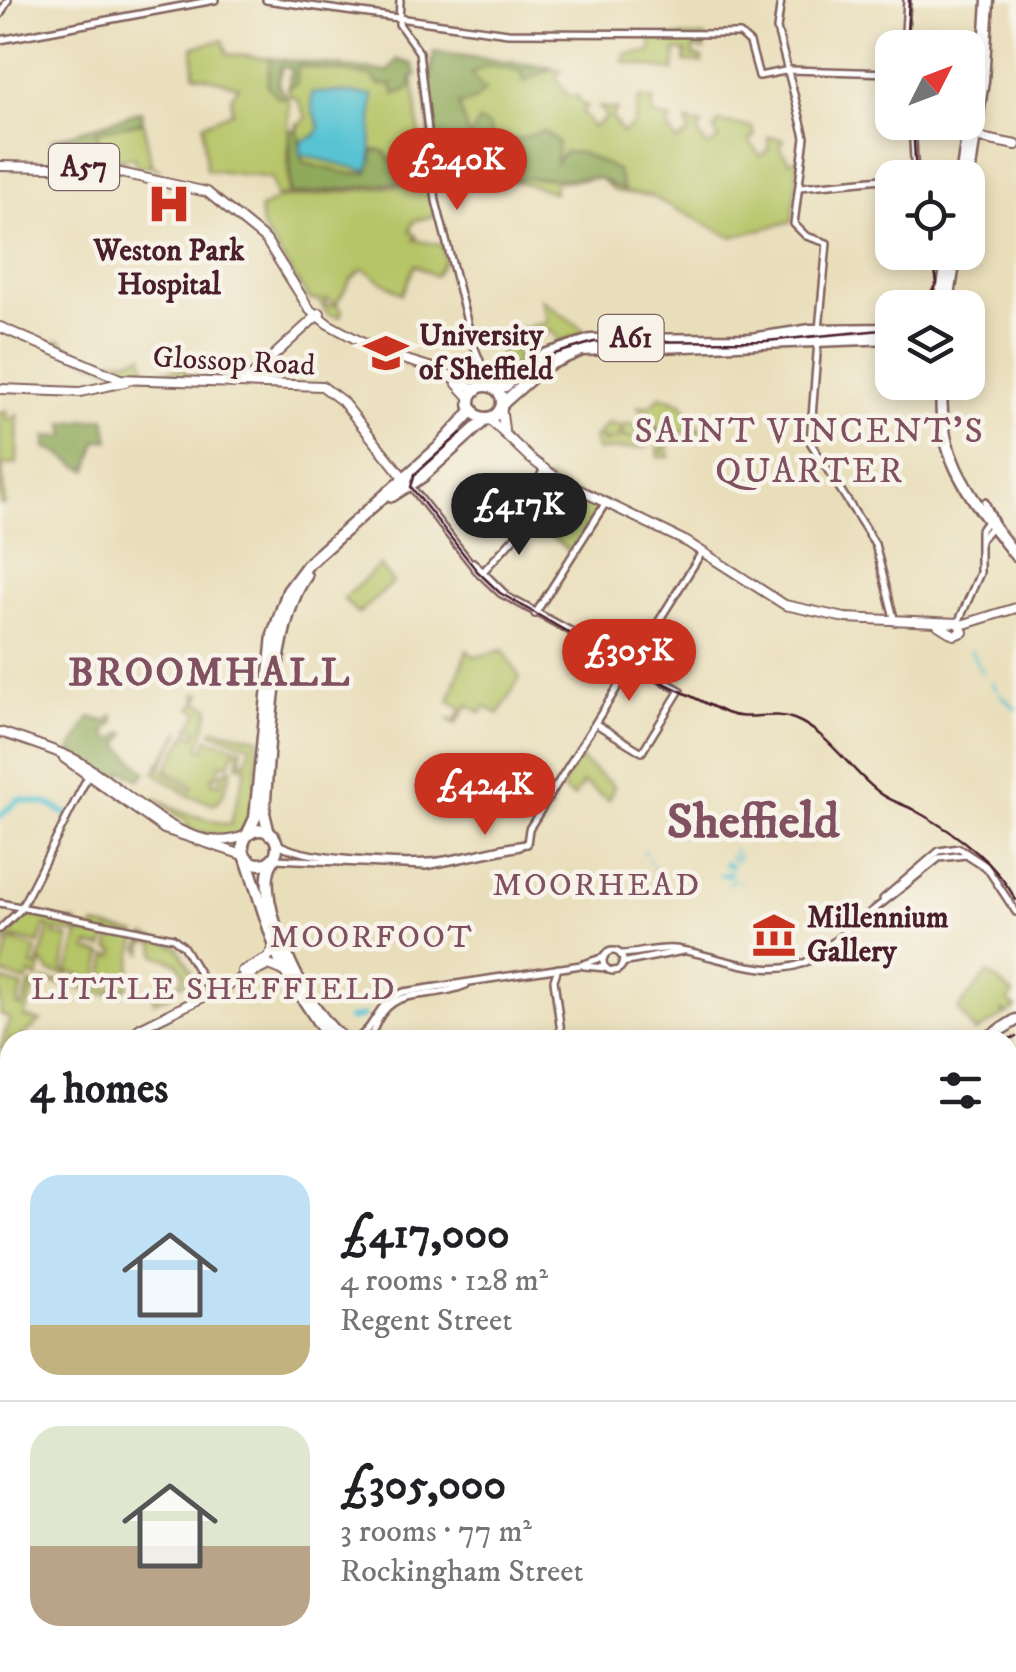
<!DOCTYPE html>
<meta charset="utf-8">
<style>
:root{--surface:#fff;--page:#f2f2f2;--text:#202124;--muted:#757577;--line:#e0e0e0;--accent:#c8321e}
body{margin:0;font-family:"IM FELL DW Pica",serif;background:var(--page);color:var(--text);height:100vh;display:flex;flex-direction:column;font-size:38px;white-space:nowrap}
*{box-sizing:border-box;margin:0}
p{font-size:32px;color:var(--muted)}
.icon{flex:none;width:55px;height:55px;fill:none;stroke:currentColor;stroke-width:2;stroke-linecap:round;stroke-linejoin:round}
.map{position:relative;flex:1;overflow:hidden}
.details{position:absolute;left:0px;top:1030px;width:1018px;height:642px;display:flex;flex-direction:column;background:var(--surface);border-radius:30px 30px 0 0;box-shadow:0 5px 15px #0003}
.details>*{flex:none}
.needle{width:65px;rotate:48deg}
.buttons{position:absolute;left:875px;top:30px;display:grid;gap:20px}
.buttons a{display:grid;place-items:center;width:110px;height:110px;border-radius:20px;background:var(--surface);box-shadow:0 5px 15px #0003;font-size:50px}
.price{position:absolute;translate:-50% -85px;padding:0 22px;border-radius:35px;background:var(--accent);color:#fff;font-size:32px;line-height:65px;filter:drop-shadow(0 2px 5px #0008)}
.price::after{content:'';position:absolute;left:50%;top:60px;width:30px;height:22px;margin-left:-15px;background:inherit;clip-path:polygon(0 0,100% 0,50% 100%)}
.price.on{background:#222;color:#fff}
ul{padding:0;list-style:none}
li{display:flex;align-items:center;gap:30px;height:250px;padding:0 30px}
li+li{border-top:2px solid var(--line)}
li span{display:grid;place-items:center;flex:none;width:280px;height:200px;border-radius:30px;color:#555}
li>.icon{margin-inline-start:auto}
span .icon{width:120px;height:120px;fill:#fffc;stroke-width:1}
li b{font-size:42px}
h2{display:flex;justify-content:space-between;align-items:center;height:120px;padding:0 30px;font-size:42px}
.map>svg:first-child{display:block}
.green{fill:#b6c568;stroke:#80724a;stroke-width:2.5}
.forest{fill:#90aa5c;stroke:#6d6444;stroke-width:2.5}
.water{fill:#59c4d3;stroke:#52727f;stroke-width:2.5}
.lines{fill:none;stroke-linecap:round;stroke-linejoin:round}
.stream{stroke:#59c4d3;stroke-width:2.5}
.river{stroke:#59c4d3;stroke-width:6}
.minor-casing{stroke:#82625d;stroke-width:10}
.major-casing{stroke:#82625d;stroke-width:12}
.highway-casing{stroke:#82625d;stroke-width:15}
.minor{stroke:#fff;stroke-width:5}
.major{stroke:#fff;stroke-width:8}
.highway{stroke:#fff;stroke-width:10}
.tram{stroke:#4a1f2b;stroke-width:2.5}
.rail{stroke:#4a1f2b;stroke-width:2.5;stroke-dasharray:15 8;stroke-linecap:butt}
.labels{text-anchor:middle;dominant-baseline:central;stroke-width:9;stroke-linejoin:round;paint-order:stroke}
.shield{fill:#f7f3e8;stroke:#7e5f64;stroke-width:2.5}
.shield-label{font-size:28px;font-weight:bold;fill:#4a1f2b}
.poi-label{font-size:30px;font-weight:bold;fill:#4a1f2b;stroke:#f7f3e8;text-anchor:start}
.street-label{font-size:30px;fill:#4a1f2b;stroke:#f7f3e8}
.neighbourhood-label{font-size:32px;letter-spacing:2.5px;fill:#815061;stroke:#f7f3e8}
.quarter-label{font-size:35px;letter-spacing:2.5px;fill:#815061;stroke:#f7f3e8}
.district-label{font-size:40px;font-weight:bold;letter-spacing:2.5px;fill:#815061;stroke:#f7f3e8}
.town-label{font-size:50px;font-weight:bold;fill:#815061;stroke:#f7f3e8}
</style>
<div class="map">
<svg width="1016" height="1672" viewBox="0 0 1016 1672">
<rect width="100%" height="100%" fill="#f7f3e8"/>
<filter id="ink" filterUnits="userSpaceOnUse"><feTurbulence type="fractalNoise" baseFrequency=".01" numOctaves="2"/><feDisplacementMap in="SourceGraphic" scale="20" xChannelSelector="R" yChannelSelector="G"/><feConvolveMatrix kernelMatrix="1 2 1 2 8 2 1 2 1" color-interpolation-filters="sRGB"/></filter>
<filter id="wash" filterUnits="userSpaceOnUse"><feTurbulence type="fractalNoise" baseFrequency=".0048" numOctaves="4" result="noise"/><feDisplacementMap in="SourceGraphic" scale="40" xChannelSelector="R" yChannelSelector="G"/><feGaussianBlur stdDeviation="2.25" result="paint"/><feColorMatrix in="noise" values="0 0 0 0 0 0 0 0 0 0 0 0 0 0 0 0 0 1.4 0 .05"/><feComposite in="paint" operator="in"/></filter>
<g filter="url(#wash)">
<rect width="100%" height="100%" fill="#e9deba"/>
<g class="green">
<polygon points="652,37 705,37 705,50 694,48 693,56 702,58 702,63 685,62 686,52 676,50 674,71 624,62 625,54 651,52"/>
<polygon points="223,40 228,54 388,72 397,60 412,64 424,175 414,181 290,195 290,130 296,130 306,118 298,100 289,95 291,69 282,66 278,85 289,101 288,195 276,196 271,178 206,170 203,124 232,112 231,97 239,86 194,74 193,47"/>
<path d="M434,52L562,70L556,76L567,95L578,96L580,103L587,106L582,112L593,128L607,118L599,107L617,110L612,117L622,133L634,125L639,98L653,100V116L672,120L667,126L677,142L690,133L686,122L702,125L698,133L707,147L719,139L714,129L719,122L752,127L755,136L749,140L760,156L769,150L768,137L784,139L780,148L790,162L799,157L792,221L732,237L650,196L615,191L599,178L554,182V193C519,177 472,177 433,181L435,157L426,96Z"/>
<polygon points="144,123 151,164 160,171 152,165 136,168 134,157 101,162 97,130"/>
<polygon points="417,184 430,189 436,215 414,221 410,230 417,237 414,240 442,245 445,260 435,276 415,265 402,294 363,269 351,279 337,303 325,299 326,306 337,305 342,311 340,317 327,314 319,300 310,300 262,228 260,209 277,199"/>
<polygon points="541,299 588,333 622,329 616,335 526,364 563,341 585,334 558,341 552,330 513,351 520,362 512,366 500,355 497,335 548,322"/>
<path d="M61,340C76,362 120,364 143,355L146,375L166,371L167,376L168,371L186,368L188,378C138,377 102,367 57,347L56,341Z"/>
<polygon points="660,396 681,402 701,432 665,432 670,457 658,457 658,452 666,450 658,451 656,433 647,424 658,430 664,447 660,429 637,407 652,405"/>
<polygon points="0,412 7,412 8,421 18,415 17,464 2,466 5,504 0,505"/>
<polygon points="608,423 623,427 618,438 606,441 599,436 603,443 621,437 633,439 622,435 624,424 632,424 649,438 648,447 597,451 593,439"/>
<polygon points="548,478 600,507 570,552 551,536 556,530 544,516 534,519 530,513"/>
<polygon points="380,565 393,583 358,614 343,599"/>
<polygon points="467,650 475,657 503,650 520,678 499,714 485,707 481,713 468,705 456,724 449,720 456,719 462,708 449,701"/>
<polygon points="196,693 201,694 198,702 210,708 199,749 204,750 207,739 242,748 241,762 246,763 251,745 212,733 214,729 259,738 253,811 243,833 222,837 187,828 188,823 155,798 187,814 230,825 246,768 237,764 239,753 233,751 229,765 220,763 218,776 213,775 212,782 220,784 223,772 232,768 223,795 215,804 189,796 154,772 181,731 160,768 190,790 193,786 166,769 188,733 196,736 198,730 189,729 199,712 191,708 197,702"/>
<polygon points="578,758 614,786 609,800 583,783 574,797 564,791 563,783"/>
<polygon points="29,915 77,922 75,933 55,930 55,935 69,938 63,969 68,972 79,931 88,935 95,925 137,934 127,988 105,994 42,980 118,988 119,983 103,979 108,955 114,956 115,951 109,949 111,935 107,934 103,948 88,945 87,950 103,954 98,977 103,982 69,972 68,975 50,972 42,962 38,979 30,974 26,982 0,973 10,940 37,949 32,966 37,967 50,927 45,926 39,944 8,936 0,952 0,933"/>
<polygon points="145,935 178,947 196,980 171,987 173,994 154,1002 154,991 146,991 178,984 184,974 178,963 156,955 155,942 144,942 143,953 139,948"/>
<polygon points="988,973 1013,994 1008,1002 1016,1008 1007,1014 1000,1009 1005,1015 975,1032 958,1009"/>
<polygon points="0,980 23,987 17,1005 22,1007 30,984 36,985 24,1017 41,1021 17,1040 10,1040 10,1052 0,1049 10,1019 0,1014"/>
</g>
<g class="forest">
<polygon points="434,52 554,68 524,82 521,71 487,66 471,74 485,91 474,101 459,105 469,139 479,121 490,127 492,140 516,140 544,131 558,142 556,163 564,152 581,153 617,170 624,191 599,178 449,179 435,168 426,96 436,135 429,88"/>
<polygon points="270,58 388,72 397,60 412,64 417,75 412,77 411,88 395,95 392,85 379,85 371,76 298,66 296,84 288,88 291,69 281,66 278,85 287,97 278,98 267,86"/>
<polygon points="142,111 143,122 97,131 102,163 123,162 133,170 87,163 86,153 78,148 55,149 52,140"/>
<polygon points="297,123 303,163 351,174 368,173 374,150 384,151 391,161 412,149 413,165 425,170 424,175 414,181 290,195 290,130 296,130"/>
<path d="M105,418L109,440L97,441L88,470C70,465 65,453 46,448V437L66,436L64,423Z"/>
<polygon points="113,715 115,722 105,732 112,741 124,732 126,735 119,745 146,772 140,780 124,771 112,780 70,752 90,717 107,722"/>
</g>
<polygon class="water" points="335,92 373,95 371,163 367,171 300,154 302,141 315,136 320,127 312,110 312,93"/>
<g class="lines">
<g class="stream">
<polyline points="970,650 983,673"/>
<polyline points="992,683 997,690"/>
<polyline points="1000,694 1016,709"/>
<polyline points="734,849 735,851"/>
<polyline points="644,851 646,854"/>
<polyline points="735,853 739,860"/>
<polyline points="730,855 735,862"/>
<polyline points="649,859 650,861"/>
<polyline points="725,862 732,866"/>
<polyline points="724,865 731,867"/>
<polyline points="653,866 654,868"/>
<polyline points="723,874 731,872"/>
<polyline points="719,875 722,874"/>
<polyline points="724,876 731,874"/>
<polyline points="729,883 734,878"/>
<polyline points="739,884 739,881"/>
</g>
<g class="river">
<polyline points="0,816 19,799 48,804 73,817"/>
<polyline points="349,1019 363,1016"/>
</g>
</g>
</g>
<g filter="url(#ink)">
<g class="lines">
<g class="minor-casing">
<g id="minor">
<polyline points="266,0 508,33 740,34 750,43 759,76 790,70 892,73"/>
<polyline points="400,0 399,24 419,52 436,201 472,341 491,388"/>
<polyline points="781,0 777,29 805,137 794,224 806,236 827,243 819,330"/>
<polyline points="0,15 8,0"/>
<polyline points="0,40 215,0"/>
<polyline points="904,48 907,0"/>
<polyline points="912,122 915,178"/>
<polyline points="901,178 949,172 959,178"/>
<polyline points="800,187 892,178"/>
<polyline points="818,341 810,442 875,544 895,622"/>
<polyline points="409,484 477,571 500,593 680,690 642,752 596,724"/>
<polyline points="982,538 995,523 985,502"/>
<polyline points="473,562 504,593"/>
<polyline points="480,575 531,519 524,513 543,470"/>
<polyline points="535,614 605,504"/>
<polyline points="958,623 980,573 980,531 988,520"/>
<path d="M276,842C298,860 397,864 428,862C461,860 494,847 527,844"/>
<polyline points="527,844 529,829 702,552"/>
<polyline points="275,859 426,866 520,847"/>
<polyline points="883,899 939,851 959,848 985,865 1016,912"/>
<polyline points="0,903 173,938 183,946 212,994"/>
<polyline points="0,929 20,910 88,776"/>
<circle cx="613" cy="961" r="10"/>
<path d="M620,954C638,954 657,947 675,949C719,955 771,983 812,959L939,858L966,855L988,869"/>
<polyline points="622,963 683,951"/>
<polyline points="584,966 606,968"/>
<polyline points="558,968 554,980 562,1040"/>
<path d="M356,1039C378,1026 374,1004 404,992L581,965L604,957"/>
<path d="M370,1040C388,979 422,1004 466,985"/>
<polyline points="0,1134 10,1150"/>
<polyline points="211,1662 214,1672"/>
<polyline points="605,1662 607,1672"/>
<polyline points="360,1672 369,1662"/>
</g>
</g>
<g class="major-casing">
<g id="major">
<polyline points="975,137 1016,145"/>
<polyline points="0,166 98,168 207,192 266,240 310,310 328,324 380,352 436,369 477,390"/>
<polyline points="0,327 120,379 322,386 342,401 404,478"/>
<polyline points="244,383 320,313"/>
<polyline points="457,384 471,399"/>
<polyline points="0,389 80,392 125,382"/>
<polyline points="501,407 504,429"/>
<polyline points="488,418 531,459 561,481 687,542 785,605 845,618 958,623 963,632 954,635 938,625"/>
<polyline points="961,625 1016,608"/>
<path d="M0,732C25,740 50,748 74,759C121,782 187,863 246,835"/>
<polyline points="64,758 164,829 243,855"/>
<polyline points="242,971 268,958 274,948"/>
<polyline points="203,980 221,984"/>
<polyline points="126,1040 140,1028 269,965 284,971"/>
<polyline points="1008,1252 1016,1255"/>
<polyline points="0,1282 10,1273"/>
<polyline points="1008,1377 1016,1337"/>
<polyline points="0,1397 10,1384"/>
<polyline points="1008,1481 1016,1570"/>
<polyline points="0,1542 10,1533"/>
<polyline points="0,1642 3,1672"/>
<polyline points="950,1662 957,1672"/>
</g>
</g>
<g class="highway-casing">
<g id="highway">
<polyline points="961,178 980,46"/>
<polyline points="968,182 983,81 988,0"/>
<polyline points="933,308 943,286 949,252"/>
<polyline points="947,308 956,252"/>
<path d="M943,382C933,456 973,500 1016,556"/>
<circle cx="486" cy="402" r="16"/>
<polyline points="493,388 505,386 544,355 591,340 751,339 811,330 892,329"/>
<polyline points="502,404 545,366 582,350 892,338"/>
<polyline points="392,496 422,477 487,418"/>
<circle cx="260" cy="847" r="17"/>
<polyline points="248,833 255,818 273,635 288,591 309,563 438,448 473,410"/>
<path d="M269,834L264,813C269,753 272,622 306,576"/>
<polyline points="246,858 281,965 330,1040"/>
<path d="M273,861C249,895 311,1022 346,1040"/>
<polyline points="984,1040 1016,1020"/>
<polyline points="0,1426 10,1426"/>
</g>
</g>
<use href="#minor" class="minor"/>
<use href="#major" class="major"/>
<use href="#highway" class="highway"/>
<g class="tram">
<polyline points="906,48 909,0"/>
<polyline points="913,122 916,178"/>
<polyline points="920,308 937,283 932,252"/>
<polyline points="513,384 551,355 594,342 766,341 892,329"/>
<path d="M461,433L415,474L411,487L477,571L500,593L618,661L726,713C749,722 772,710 794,719C828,732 851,772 880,793C890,801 903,804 914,810C953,831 995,860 1016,900"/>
<polyline points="1004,1040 1016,1037"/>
<polyline points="606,1662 608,1672"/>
</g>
<g class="rail">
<polyline points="1008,1055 1016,1054"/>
<polyline points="0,1489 10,1489"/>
</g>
</g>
</g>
<defs>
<g id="hospital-bare" transform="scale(3.45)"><path d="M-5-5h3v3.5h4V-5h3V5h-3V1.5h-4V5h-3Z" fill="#c8321e" stroke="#f7f3e8" stroke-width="2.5" paint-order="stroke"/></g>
<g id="university-bare" transform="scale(3.45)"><path d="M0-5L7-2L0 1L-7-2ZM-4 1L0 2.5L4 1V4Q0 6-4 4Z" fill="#c8321e" stroke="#f7f3e8" stroke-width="2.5" paint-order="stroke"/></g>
<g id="museum-bare" transform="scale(3.45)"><path d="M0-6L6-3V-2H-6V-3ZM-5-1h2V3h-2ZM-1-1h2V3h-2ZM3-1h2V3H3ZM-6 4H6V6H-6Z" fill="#c8321e" stroke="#f7f3e8" stroke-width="2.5" paint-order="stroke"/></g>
</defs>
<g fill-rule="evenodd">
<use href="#hospital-bare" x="169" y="204"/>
<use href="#university-bare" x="386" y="353"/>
<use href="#museum-bare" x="774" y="935"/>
</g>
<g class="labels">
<g class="shield">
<rect x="49" y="144" width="70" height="46" rx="8"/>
<rect x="598.5" y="315" width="65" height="46" rx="8"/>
</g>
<g class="shield-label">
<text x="84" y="167">A57</text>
<text x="631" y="338">A61</text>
</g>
<g class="poi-label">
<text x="169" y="251" text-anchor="middle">Weston Park<tspan x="169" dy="34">Hospital</tspan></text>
<text x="419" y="336">University<tspan x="419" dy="34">of Sheffield</tspan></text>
<text x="807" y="918">Millennium<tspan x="807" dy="34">Gallery</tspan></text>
</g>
<g class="street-label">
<text transform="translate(234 362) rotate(3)">Glossop Road</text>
</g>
<g class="neighbourhood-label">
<text x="597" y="886">MOORHEAD</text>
<text x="372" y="938">MOORFOOT</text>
<text x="214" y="990">LITTLE SHEFFIELD</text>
</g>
<g class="quarter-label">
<text x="810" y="432">SAINT VINCENT'S<tspan x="810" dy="40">QUARTER</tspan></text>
</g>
<g class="district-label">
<text x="210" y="674">BROOMHALL</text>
</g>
<g class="town-label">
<text x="753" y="822">Sheffield</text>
</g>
</g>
</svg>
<div class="buttons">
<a><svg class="needle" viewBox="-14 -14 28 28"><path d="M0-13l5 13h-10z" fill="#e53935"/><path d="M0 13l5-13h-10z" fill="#757577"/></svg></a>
<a><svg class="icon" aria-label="locate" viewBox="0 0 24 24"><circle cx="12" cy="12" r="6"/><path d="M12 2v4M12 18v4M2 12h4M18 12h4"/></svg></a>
<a><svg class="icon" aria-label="layers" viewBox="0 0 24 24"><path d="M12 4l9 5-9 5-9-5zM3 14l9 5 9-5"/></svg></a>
</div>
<b class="price" style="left:457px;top:213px">£240K</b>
<b class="price on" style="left:519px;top:558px">£417K</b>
<b class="price" style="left:629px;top:704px">£305K</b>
<b class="price" style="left:485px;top:838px">£424K</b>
<section class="details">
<h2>4 homes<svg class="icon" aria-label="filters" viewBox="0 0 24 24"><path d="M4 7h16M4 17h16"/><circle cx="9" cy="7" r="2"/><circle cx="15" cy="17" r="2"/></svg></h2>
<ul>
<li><span style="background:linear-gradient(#bfe0f5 75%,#c2b280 0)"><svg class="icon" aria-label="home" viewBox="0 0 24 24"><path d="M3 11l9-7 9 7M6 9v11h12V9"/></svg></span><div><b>£417,000</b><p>4 rooms · 128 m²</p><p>Regent Street</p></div></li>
<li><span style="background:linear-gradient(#dfe7d0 60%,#b9a48a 0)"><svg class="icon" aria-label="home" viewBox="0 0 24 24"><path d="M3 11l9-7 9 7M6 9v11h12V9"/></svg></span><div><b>£305,000</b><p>3 rooms · 77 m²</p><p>Rockingham Street</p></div></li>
</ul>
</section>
</div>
